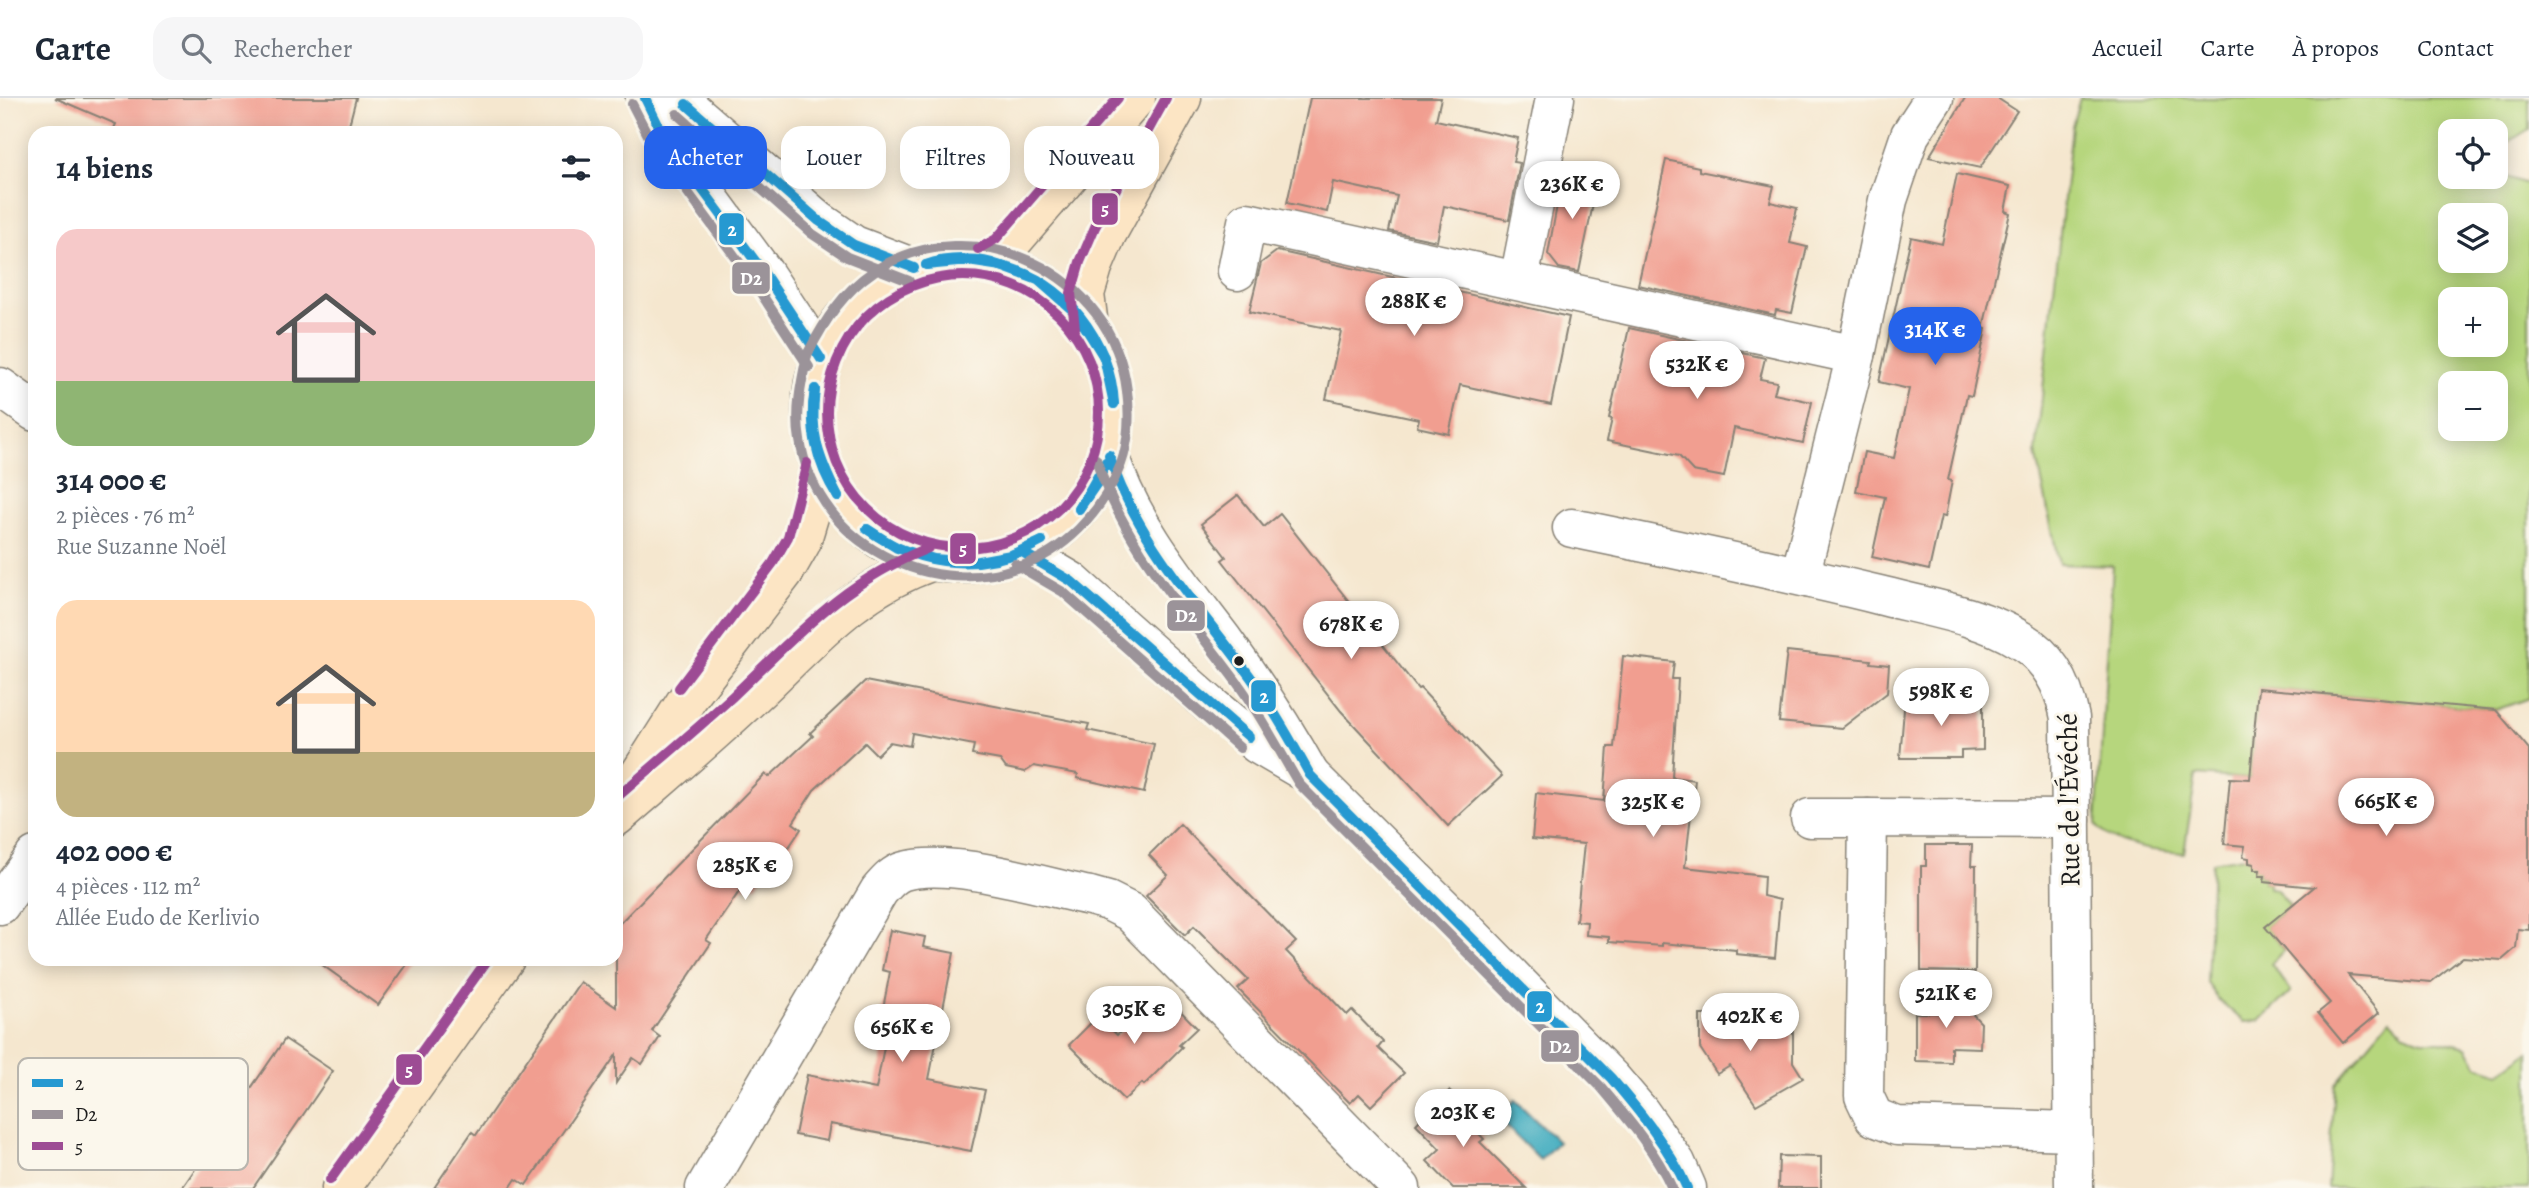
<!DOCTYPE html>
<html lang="fr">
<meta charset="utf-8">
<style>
:root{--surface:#fff;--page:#f6f6f7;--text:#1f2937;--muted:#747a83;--line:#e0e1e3;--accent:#2563eb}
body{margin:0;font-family:Alegreya,serif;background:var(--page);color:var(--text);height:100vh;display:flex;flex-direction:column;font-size:26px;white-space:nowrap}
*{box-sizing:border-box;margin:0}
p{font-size:23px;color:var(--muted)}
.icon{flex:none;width:38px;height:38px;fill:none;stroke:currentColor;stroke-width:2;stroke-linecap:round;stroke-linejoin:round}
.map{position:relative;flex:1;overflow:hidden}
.details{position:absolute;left:28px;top:28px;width:595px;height:840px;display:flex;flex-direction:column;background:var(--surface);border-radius:21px;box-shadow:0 4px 18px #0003}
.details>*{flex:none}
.top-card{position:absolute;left:644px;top:28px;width:665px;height:63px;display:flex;gap:14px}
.buttons{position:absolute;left:2438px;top:21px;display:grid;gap:14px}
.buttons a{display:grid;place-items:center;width:70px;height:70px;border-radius:14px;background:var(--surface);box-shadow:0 4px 18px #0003;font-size:35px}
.price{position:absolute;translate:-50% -60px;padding:0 16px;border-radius:24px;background:#fff;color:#222;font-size:23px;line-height:46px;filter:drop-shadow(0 2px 4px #0008)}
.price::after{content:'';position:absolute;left:50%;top:42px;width:21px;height:16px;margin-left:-10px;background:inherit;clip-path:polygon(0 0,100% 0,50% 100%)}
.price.on{background:var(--accent);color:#fff}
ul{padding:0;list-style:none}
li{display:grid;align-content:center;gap:14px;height:371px;padding:0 28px}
li span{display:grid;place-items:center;height:217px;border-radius:21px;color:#555}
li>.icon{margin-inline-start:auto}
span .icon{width:126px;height:126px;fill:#fffc;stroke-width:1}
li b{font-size:30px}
h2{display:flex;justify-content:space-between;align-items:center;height:84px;padding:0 28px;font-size:30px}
.tag{padding:0 24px;border-radius:21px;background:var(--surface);box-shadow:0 4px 18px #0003;font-size:24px;line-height:63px}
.tag.on{background:var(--accent);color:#fff}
header{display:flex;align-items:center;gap:42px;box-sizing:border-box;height:98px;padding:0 35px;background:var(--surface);border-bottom:2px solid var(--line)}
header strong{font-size:33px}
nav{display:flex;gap:38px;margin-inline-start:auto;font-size:24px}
.search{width:490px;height:63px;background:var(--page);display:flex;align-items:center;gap:18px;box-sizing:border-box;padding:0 24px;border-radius:21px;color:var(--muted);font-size:26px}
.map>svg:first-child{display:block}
.green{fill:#b6d67d;stroke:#69794c;stroke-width:2;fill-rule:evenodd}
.water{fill:#40acbf;stroke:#2e646e;stroke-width:2}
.building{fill:#f19e90}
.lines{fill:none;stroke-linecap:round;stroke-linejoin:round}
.minor-casing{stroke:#888276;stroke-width:41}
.tertiary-casing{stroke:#888276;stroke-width:41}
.secondary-casing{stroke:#888276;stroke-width:41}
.minor{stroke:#fff;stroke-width:38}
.tertiary{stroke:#fff;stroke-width:38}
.secondary{stroke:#fce5c4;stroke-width:38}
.bus-1-casing{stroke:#fbf7ec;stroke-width:16}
.bus-2-casing{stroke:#fbf7ec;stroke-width:16}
.bus-3-casing{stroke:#fbf7ec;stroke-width:16}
.bus-1{stroke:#2699d1;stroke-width:10}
.bus-2{stroke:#9b9399;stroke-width:10}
.bus-3{stroke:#9d4c94;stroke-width:10}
.bus-dot{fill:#1c1c1c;stroke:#fbf7ec;stroke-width:2.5}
.labels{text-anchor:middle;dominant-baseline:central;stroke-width:6;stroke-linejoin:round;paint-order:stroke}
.street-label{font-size:28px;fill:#1c1c1c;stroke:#fbf7ec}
.key{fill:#fbf7ec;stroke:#b8b5ae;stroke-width:2}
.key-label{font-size:19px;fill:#1c1c1c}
.line-badge{stroke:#fbf7ec;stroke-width:2.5}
.badge-label{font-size:19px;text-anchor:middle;font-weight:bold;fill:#fff}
</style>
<header>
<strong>Carte</strong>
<div class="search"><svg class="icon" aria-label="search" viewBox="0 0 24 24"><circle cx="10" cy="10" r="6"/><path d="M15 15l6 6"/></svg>Rechercher</div>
<nav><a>Accueil</a><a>Carte</a><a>À propos</a><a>Contact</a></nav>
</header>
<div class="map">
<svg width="2529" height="1090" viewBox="0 0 2529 1090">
<rect width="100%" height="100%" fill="#fbf7ec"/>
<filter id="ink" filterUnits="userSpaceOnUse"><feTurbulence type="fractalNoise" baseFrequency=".0143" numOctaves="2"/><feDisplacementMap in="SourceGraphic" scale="14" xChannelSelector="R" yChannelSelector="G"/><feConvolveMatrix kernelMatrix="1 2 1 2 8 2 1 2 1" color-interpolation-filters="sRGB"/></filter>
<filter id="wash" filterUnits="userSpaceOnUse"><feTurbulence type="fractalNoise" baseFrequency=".00686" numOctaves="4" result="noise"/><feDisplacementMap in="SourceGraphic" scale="28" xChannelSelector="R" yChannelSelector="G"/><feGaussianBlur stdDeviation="1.57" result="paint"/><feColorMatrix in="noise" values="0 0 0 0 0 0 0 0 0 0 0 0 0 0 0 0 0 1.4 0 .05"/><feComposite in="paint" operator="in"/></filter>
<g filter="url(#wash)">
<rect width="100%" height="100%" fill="#f5e7cf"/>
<g class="green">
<path d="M2080,0H2529V31L2496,52V33H2450V79H2496V62L2504,78L2529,87V600L2496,612L2259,590L2250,681L2196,677L2184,755C2156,753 2114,750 2096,727L2113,468L2059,466L2036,354L2072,28ZM2450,117H2496V163H2450ZM2450,201H2496V247H2450ZM2450,285H2496V331H2450Z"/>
<polygon points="2243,759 2249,760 2249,765 2254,766 2254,771 2260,772 2259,778 2265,778 2264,784 2269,784 2269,790 2276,791 2290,808 2266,829 2284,852 2271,866 2291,893 2260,923 2244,924 2219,902 2207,885 2212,764"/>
<polygon points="2390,921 2405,936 2422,943 2440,943 2467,949 2478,968 2500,975 2529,954 2529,1090 2328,1090 2335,987"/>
</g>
<polygon class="water" points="1515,1002 1558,1044 1540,1062 1498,1020"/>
<g id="blocks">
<g class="building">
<polygon points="55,0 356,0 347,35 112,35 116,26"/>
<polygon points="1310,0 1441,0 1436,22 1518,40 1513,64 1520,65 1509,122 1444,108 1437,143 1389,133 1397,98 1333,84 1327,114 1287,105"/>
<polygon points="1965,0 1997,0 2017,13 1980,70 1929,59"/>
<polygon points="1666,62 1699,69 1699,73 1774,88 1770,104 1797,110 1790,145 1807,149 1792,215 1776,212 1775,217 1638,187"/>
<polygon points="1563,75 1598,82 1579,174 1559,170 1548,156"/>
<polygon points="1957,76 2010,88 2005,113 2010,115 1983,230 1986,231 1972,298 1967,297 1948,382 1952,383 1945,419 1941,418 1929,472 1872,459 1885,399 1856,393 1864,354 1894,360 1909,291 1879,284 1911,139 1942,146"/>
<polygon points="1277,153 1569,219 1551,307 1460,287 1449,336 1417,329 1419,321 1326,301 1341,233 1249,214 1261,165"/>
<polygon points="1629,230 1765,260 1760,281 1777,284 1774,296 1812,304 1803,345 1734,330 1724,379 1693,373 1679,358 1607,343 1612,321 1609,320"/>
<polygon points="1238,397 1264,429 1280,416 1418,591 1420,590 1502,678 1448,728 1341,613 1222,462 1226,459 1201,426"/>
<polygon points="1787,553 1871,562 1870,565 1889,567 1887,595 1842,630 1779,624"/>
<polygon points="1623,558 1674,564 1672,581 1678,581 1672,679 1695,682 1685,769 1764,778 1763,798 1780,802 1775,860 1736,856 1736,852 1662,845 1662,848 1609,844 1609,839 1586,837 1587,824 1576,823 1584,746 1532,741 1536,695 1604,703 1608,649 1614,649"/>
<polygon points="865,583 1089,626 1087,632 1154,646 1144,695 1077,680 1078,676 1034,668 1025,674 1006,670 1000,662 972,657 974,647 912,635 910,648 890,644 877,657 865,645 814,692 793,725 801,731 781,761 775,758 756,788 749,784 746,790 743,788 706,842 711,845 652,933 660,939 642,966 633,960 616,985 616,957 526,1087 516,1081 510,1090 434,1090 472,1034 476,1037 580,884 616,909 616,829 765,676 769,679 813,638 810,635"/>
<polygon points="2258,590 2496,612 2529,651 2529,832 2518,831 2516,850 2502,862 2463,859 2431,884 2348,877 2379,915 2343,945 2318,915 2330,905 2265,829 2314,789 2264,784 2265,778 2259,778 2260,772 2254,772 2254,766 2249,765 2249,760 2243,759 2245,748 2224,746 2230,680 2250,681"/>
<polygon points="1905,599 1961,599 1961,607 1983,607 1983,652 1961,653 1961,660 1900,660"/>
<polygon points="1180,726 1296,844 1286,853 1347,917 1352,912 1383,944 1378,950 1404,975 1371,1008 1359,996 1350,1005 1238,891 1248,882 1194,828 1185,837 1146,798 1168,777 1149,757"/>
<polygon points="1926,747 1972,747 1971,768 1976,768 1975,874 1921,873 1921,768 1926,768"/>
<polygon points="890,832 925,839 923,849 954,855 929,981 985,992 971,1053 830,1026 827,1043 795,1037 807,977 876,991 888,928 880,926 890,874 882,872"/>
<polygon points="314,861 411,861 378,907"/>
<polygon points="1940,882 1981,925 1980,950 1951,949 1951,964 1915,963 1915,915 1939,915"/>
<polygon points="1167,899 1197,930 1179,947 1182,949 1144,987 1142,985 1124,1002 1069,947 1098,918 1117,937 1151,903 1157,909"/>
<polygon points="1700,917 1760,917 1760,933 1793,934 1793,964 1803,980 1756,1007 1730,968 1717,976 1700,950"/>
<polygon points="285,941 333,973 253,1090 182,1090"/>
<polygon points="1449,993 1474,1018 1468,1024 1484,1041 1480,1044 1526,1090 1453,1090 1427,1063 1440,1051 1416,1026"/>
<polygon points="1779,1058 1821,1059 1821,1090 1778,1090"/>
</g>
</g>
</g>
<g filter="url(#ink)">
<use href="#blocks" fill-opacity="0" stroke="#888276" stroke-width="2"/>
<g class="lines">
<g class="minor-casing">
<g id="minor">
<polyline points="1237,173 1247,124 1856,257"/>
<polyline points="1519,182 1555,0"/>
<polyline points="0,289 35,314"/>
<path d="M1572,430C1674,451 1777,472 1879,497C1922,508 1983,518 2020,542C2049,559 2064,588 2070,620L2074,1090"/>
<polyline points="1807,480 1804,462 1856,257 1888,102 1910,37 1934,0"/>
<polyline points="1810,720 1868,720"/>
<polyline points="2071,721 1868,720 1864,998 1874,1019 1897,1028 2073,1033"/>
<polyline points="0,807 35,758"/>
<path d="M705,1090L879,793C886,785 893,776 904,773C952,760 1040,788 1090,798L1108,803L1130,814L1401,1090"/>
</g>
</g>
<g class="tertiary-casing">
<g id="tertiary">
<polyline points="645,0 664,39 764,175 821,261"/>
<polyline points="678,0 819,123 854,147 914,170"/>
<path d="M1109,357C1132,428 1179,484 1223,542C1255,586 1284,630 1310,677"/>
<polyline points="1022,454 1071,483 1209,606 1257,646 1310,677 1461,827 1611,980 1640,1014 1676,1065 1687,1090"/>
</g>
</g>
<g class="secondary-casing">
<g id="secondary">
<circle cx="963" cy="314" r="152"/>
<polyline points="984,163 1005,152 1136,0"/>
<polyline points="1089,228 1085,196 1093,169 1107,136 1182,0"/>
<polyline points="632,688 688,600 785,473 801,445 814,402 821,368"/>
<path d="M616,719C663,678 711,638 756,595C814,540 855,490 933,463"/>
<polyline points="341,1090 505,861"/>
</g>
</g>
<use href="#minor" class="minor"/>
<use href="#tertiary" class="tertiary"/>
<use href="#secondary" class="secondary"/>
<g class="bus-1-casing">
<g id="bus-1">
<polyline points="645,0 664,39 764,175 821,261"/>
<polyline points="686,6 819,123 854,147 914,170"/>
<path d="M926,167C947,159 981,159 1001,168"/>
<polyline points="926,167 968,163 1001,168"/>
<path d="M1001,168C1064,181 1111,243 1114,306"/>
<polyline points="1001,168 1038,182 1077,216 1104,259 1114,306"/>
<path d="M815,291C809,335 819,361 838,399"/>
<path d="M815,291C808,331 817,366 838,399"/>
<path d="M1109,357C1136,442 1200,510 1252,581C1274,612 1292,644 1310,677L1611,980C1640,1014 1669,1049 1687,1090"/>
<polyline points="1079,411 1106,364"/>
<polyline points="1079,411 1097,385 1106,364"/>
<polyline points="867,431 897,450 934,461 973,464 1011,457 1042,443"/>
<path d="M867,431C920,470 985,476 1042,443"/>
<polyline points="1022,454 1071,483 1249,639"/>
</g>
</g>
<g class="bus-2-casing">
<g id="bus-2">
<polyline points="632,6 653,47 753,183 809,269"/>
<polyline points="677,16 811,135 847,159 909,183"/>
<path d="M807,258C801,285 795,314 800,342C807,387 834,428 874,452C969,510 1081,469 1121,366C1129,344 1130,316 1127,293C1113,174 974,109 874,173C843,194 825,222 808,255"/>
<path d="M1096,361C1124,449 1188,517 1241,590C1263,621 1280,654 1299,686L1601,989C1627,1020 1655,1052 1672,1090"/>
<polyline points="1015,466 1063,494 1240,650"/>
</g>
</g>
<g class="bus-3-casing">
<g id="bus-3">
<polyline points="978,151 996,141 1118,0"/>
<circle cx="963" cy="314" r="136"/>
<polyline points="1075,230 1071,195 1080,164 1095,129 1166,0"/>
<polyline points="679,590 773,465 788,439 807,365"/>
<path d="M616,700C655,666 695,633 733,598C798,536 842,485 928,450"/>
<polyline points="330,1082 488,861"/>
</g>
</g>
<use href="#bus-1" class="bus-1"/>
<use href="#bus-2" class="bus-2"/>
<use href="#bus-3" class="bus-3"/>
</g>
</g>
<circle class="bus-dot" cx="1239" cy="563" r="6"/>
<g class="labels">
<g class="street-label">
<text transform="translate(2069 702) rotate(-91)">Rue de l'Évéché</text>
</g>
</g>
<rect x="18" y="960" width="230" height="112" rx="10" class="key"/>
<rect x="32" y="981" width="31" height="8" fill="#2699d1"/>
<rect x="32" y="1012" width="31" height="9" fill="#9b9399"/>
<rect x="32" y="1044" width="31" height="8" fill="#9d4c94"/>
<g class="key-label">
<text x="75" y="992">2</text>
<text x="75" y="1023">D2</text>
<text x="75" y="1055">5</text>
</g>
<g class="line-badge">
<rect x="1091" y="94" width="28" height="34" rx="7" fill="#9d4c94"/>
<rect x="718" y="114" width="27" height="34" rx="7" fill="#2699d1"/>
<rect x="731" y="163" width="40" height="34" rx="7" fill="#9b9399"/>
<rect x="949" y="434" width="28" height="33" rx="7" fill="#9d4c94"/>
<rect x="1166" y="501" width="40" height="33" rx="7" fill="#9b9399"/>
<rect x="1250" y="581" width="27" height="34" rx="7" fill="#2699d1"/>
<rect x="1526" y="892" width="27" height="33" rx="7" fill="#2699d1"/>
<rect x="1540" y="931" width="40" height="34" rx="7" fill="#9b9399"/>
<rect x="395" y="955" width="28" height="33" rx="7" fill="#9d4c94"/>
</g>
<g class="badge-label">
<text x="1105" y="117">5</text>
<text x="732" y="138">2</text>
<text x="751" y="187">D2</text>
<text x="963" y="457">5</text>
<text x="1186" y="524">D2</text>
<text x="1264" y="605">2</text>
<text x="1540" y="915">2</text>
<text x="1560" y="955">D2</text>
<text x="409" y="978">5</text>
</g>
</svg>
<div class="buttons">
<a><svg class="icon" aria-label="locate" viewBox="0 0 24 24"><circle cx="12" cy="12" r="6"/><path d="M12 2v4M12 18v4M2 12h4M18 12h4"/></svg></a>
<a><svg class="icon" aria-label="layers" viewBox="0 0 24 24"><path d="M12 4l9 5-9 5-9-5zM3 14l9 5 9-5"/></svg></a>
<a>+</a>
<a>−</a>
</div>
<b class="price" style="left:1572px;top:123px">236K €</b>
<b class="price" style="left:1414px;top:240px">288K €</b>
<b class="price on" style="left:1935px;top:269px">314K €</b>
<b class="price" style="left:1697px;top:303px">532K €</b>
<b class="price" style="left:1351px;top:563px">678K €</b>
<b class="price" style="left:1941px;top:630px">598K €</b>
<b class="price" style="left:2386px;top:740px">665K €</b>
<b class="price" style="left:1653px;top:741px">325K €</b>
<b class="price" style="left:745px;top:804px">285K €</b>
<b class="price" style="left:1946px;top:932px">521K €</b>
<b class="price" style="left:1134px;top:948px">305K €</b>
<b class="price" style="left:1750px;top:955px">402K €</b>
<b class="price" style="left:902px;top:966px">656K €</b>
<b class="price" style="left:1463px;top:1051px">203K €</b>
<div class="top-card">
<a class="tag on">Acheter</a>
<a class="tag">Louer</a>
<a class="tag">Filtres</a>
<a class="tag">Nouveau</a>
</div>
<section class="details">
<h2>14 biens<svg class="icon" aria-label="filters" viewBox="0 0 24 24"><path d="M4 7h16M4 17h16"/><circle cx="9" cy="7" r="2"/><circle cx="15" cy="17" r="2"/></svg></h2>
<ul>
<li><span style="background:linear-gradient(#f6c9c9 70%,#8fb573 0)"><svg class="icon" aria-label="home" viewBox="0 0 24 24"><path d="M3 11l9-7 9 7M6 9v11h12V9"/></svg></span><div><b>314 000 €</b><p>2 pièces · 76 m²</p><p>Rue Suzanne Noël</p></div></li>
<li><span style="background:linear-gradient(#ffd9b3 70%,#c2b280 0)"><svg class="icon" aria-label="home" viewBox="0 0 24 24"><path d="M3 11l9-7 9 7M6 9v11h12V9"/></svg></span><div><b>402 000 €</b><p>4 pièces · 112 m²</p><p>Allée Eudo de Kerlivio</p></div></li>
</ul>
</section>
</div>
